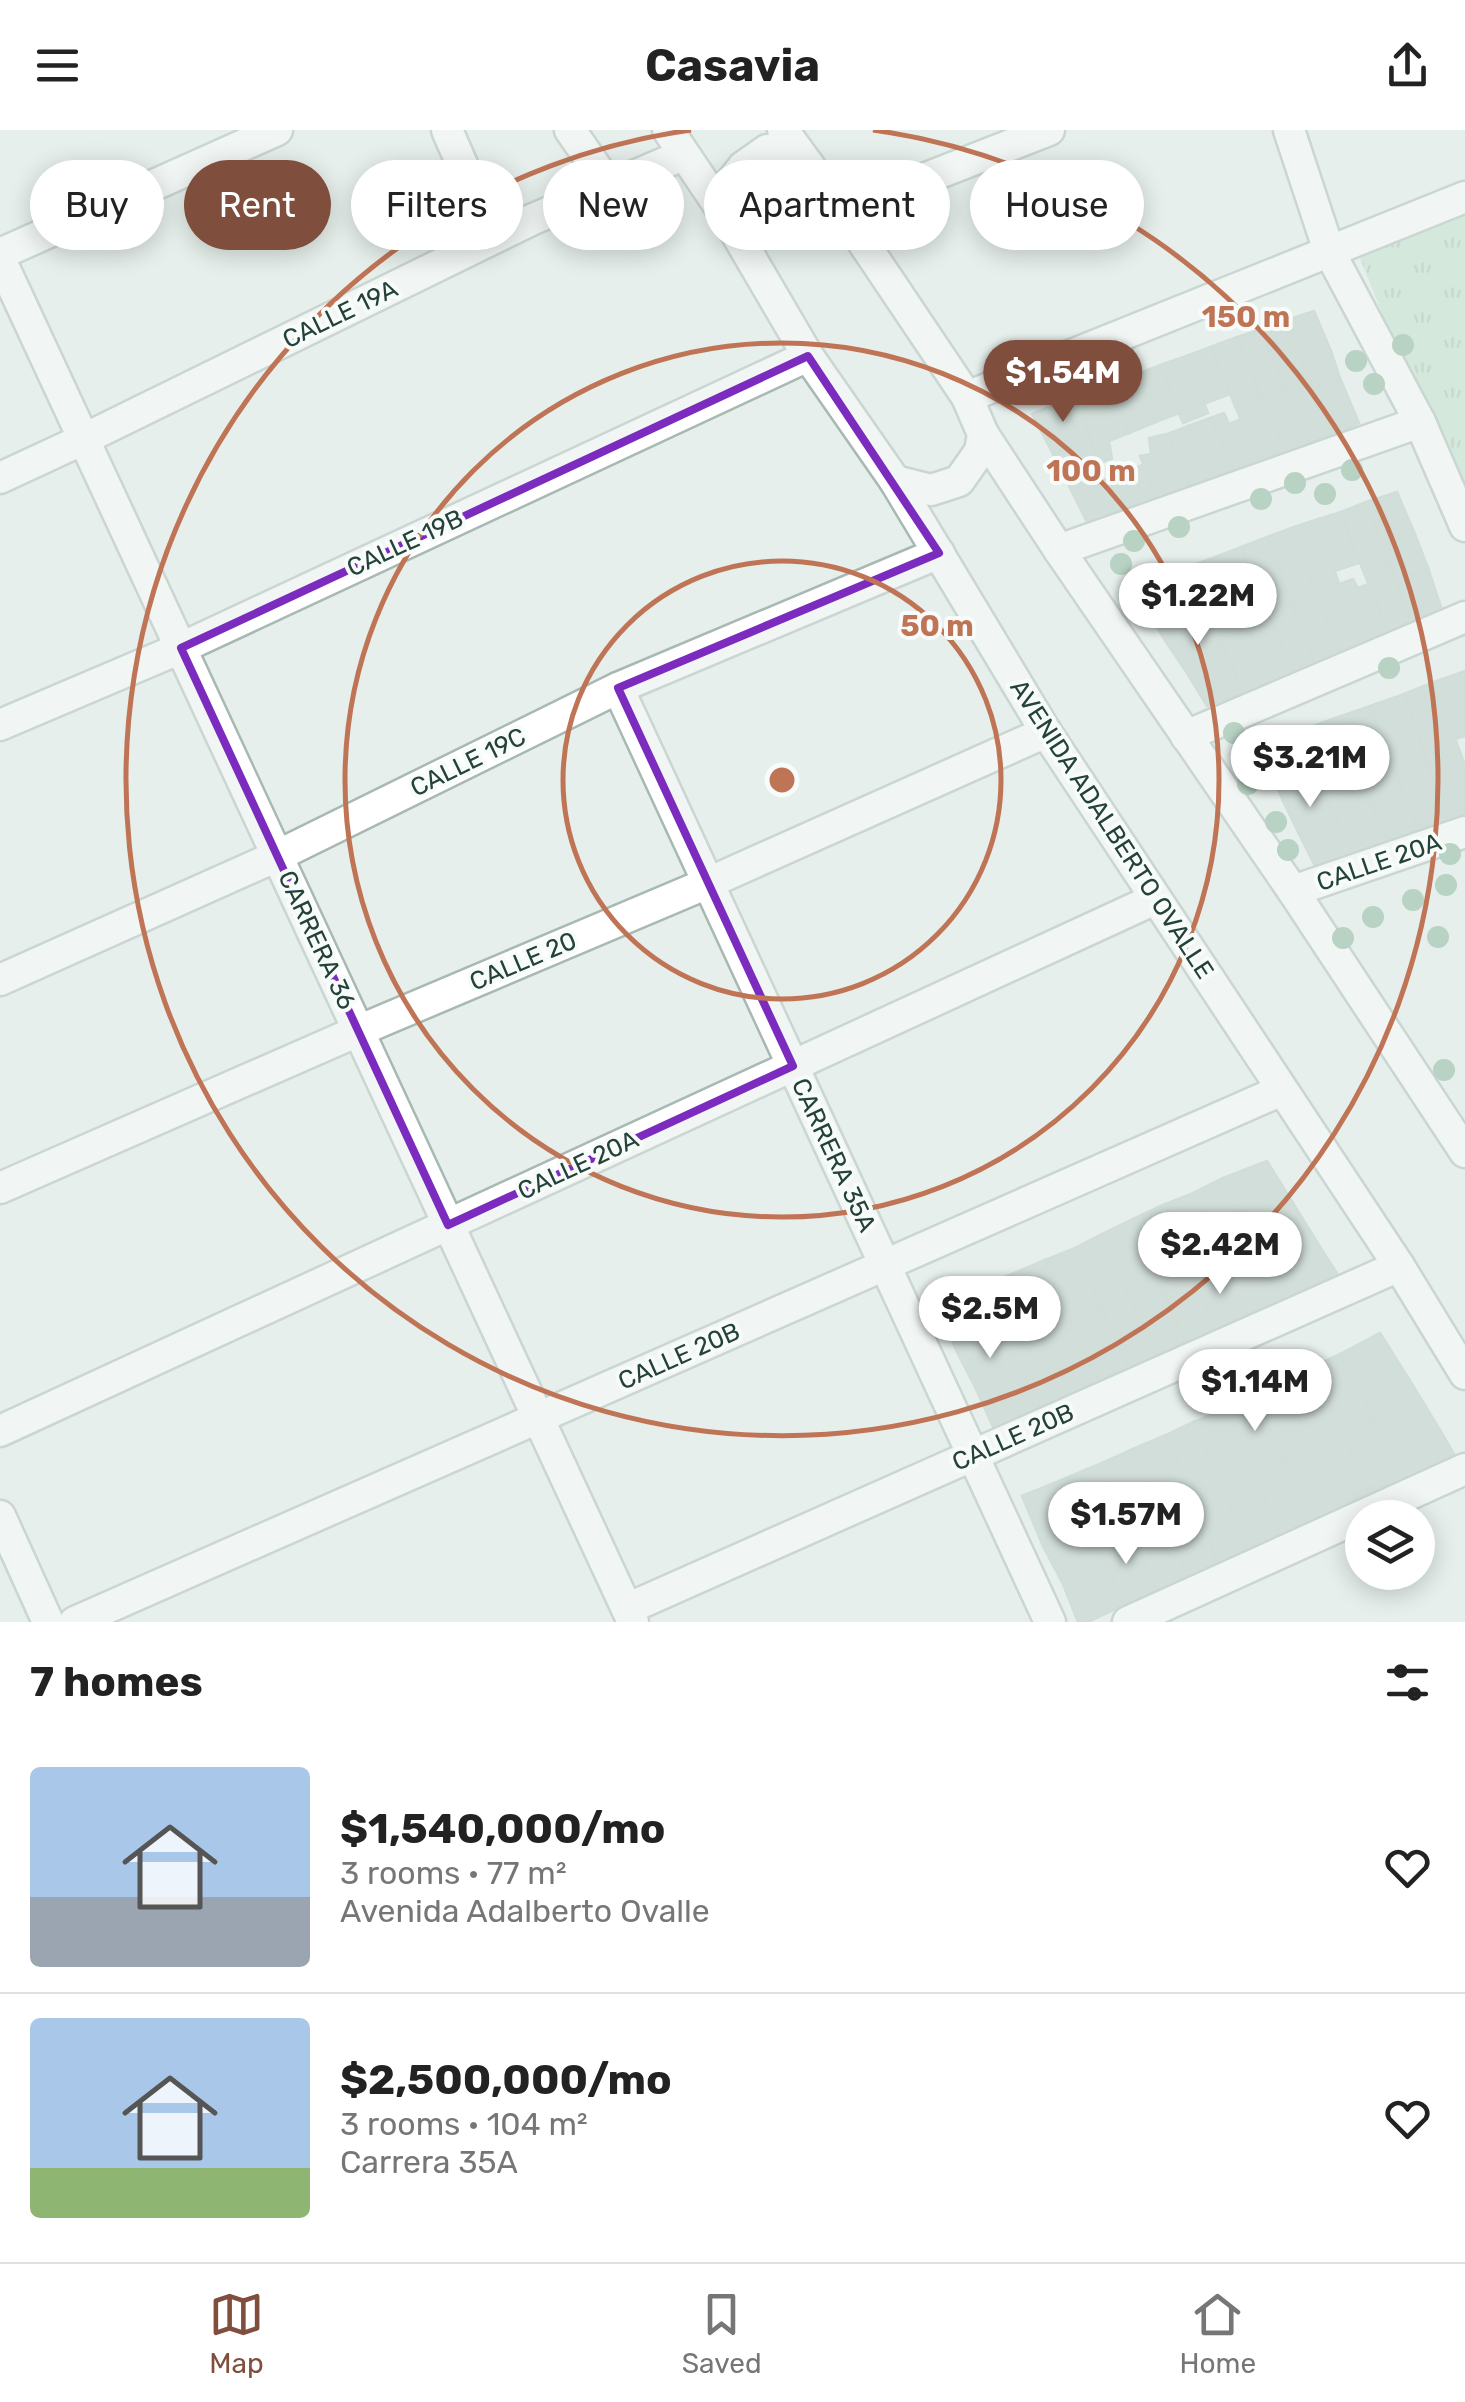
<!DOCTYPE html>
<meta charset="utf-8">
<style>
:root{--surface:#fff;--page:#f6f6f6;--text:#222;--muted:#767676;--line:#e0e0e0;--accent:#804e3d}
body{margin:0;font-family:Rubik,sans-serif;background:var(--page);color:var(--text);height:100vh;display:flex;flex-direction:column;font-size:38px;white-space:nowrap}
*{box-sizing:border-box;margin:0}
p{font-size:32px;color:var(--muted)}
.icon{flex:none;width:55px;height:55px;fill:none;stroke:currentColor;stroke-width:2;stroke-linecap:round;stroke-linejoin:round}
.map{position:relative;height:1492px;overflow:hidden}
.side{display:flex;flex-direction:column;background:var(--surface);flex:1}
.side>*{flex:none}
.hud{position:absolute;left:30px;top:30px;width:1405px;height:90px;display:flex;gap:20px}
.fabs{position:absolute;left:1345px;top:1370px;display:grid;gap:20px}
.fabs a{display:grid;place-items:center;width:90px;height:90px;border-radius:50%;background:var(--surface);box-shadow:0 5px 25px #0003;font-size:50px}
.price{position:absolute;translate:-50% -85px;padding:0 22px;border-radius:35px;background:#fff;color:#222;font-size:32px;line-height:65px;filter:drop-shadow(0 2px 5px #0008)}
.price::after{content:'';position:absolute;left:50%;top:60px;width:30px;height:22px;margin-left:-15px;background:inherit;clip-path:polygon(0 0,100% 0,50% 100%)}
.price.selected{background:var(--accent);color:#fff}
ul{padding:0;list-style:none}
li{display:flex;align-items:center;gap:30px;height:250px;padding:0 30px}
li+li{border-top:2px solid var(--line)}
li span{display:grid;place-items:center;flex:none;width:280px;height:200px;border-radius:10px;color:#555}
li>.icon{margin-inline-start:auto}
span .icon{width:120px;height:120px;fill:#fffc;stroke-width:1}
li b{font-size:42px}
h2{display:flex;justify-content:space-between;align-items:center;height:120px;padding:0 30px;font-size:42px}
.pill{padding:0 35px;border-radius:45px;background:var(--surface);box-shadow:0 5px 25px #0003;font-size:35px;line-height:90px}
.pill.selected{background:var(--accent);color:#fff}
header{display:flex;justify-content:space-between;align-items:center;height:130px;padding:0 30px;background:var(--surface);font-size:45px;font-weight:700}
.tabs{display:flex;justify-content:space-around;align-items:center;height:140px;border-top:2px solid var(--line);background:var(--surface);font-size:28px;color:var(--muted)}
.tabs a{display:grid;justify-items:center;gap:5px}
.tabs .selected{color:var(--accent)}
.map>svg:first-child{display:block}
.park{fill:url(#park-tufts)}
.building{fill:#bbcac4;stroke:#b8c9c2;stroke-width:2.5}
.lines{fill:none;stroke-linecap:round;stroke-linejoin:round}
.minor-casing{stroke:#a8b8b2;stroke-width:35}
.minor{stroke:#fff;stroke-width:30}
.tree{fill:#80af93}
.marked{fill:none;stroke:#7b2cbf;stroke-width:8;stroke-linejoin:round}
.ring{fill:none;stroke:#c07456;stroke-width:5}
.labels{text-anchor:middle;dominant-baseline:central;stroke-width:8;stroke-linejoin:round;paint-order:stroke}
.street-label{font-size:25px;fill:#24423a;stroke:#f7fbf9}
.centre{fill:#c07456;stroke:#f7fbf9;stroke-width:5}
.ring-label{font-size:30px;text-anchor:middle;font-weight:bold;fill:#c07456;stroke:#f7fbf9;stroke-width:8;stroke-linejoin:round;paint-order:stroke}
</style>
<header><svg class="icon" aria-label="menu" viewBox="0 0 24 24"><path d="M4 6h16M4 12h16M4 18h16"/></svg>Casavia<svg class="icon" aria-label="share" viewBox="0 0 24 24"><path d="M12 15V3M7 8l5-5 5 5M5 13v7h14v-7"/></svg></header>
<div class="map">
<svg width="1465" height="1492" viewBox="0 0 1465 1492">
<defs>
<pattern id="park-tufts" width="24" height="20" patternUnits="userSpaceOnUse" patternTransform="scale(2.5)"><rect width="24" height="20" fill="#bfe0c8"/><path d="M3 7l-1-3M5 7V3M7 7l1-3M15 17l-1-3M17 17v-4M19 17l1-3" fill="none" stroke="#a4c1ad"/></pattern>
</defs>
<rect width="100%" height="100%" fill="#e6efeb"/>
<polygon class="park" points="1465,75 1465,389 1355,116"/>
<g class="building">
<polygon points="1314,181 1331,221 1302,232 1283,191"/>
<polygon points="1283,191 1309,249 1285,258 1261,199"/>
<polygon points="1261,199 1285,258 1261,267 1237,207"/>
<polygon points="1237,207 1261,267 1235,276 1210,217"/>
<polygon points="1210,217 1230,264 1204,274 1186,226"/>
<polygon points="1331,221 1340,248 1313,259 1302,232"/>
<polygon points="1186,226 1208,283 1183,293 1160,235"/>
<polygon points="1160,235 1179,283 1156,292 1137,244"/>
<polygon points="1137,244 1156,292 1129,303 1110,255"/>
<polygon points="1340,248 1359,293 1332,305 1313,259"/>
<polygon points="1309,249 1332,305 1310,314 1285,258"/>
<polygon points="1110,255 1129,303 1109,311 1112,329 1099,333 1076,266"/>
<polygon points="1285,258 1310,314 1286,323 1261,267"/>
<polygon points="1076,266 1090,309 1053,324 1032,284"/>
<polygon points="1261,267 1286,323 1260,334 1235,276"/>
<polygon points="1224,283 1229,294 1241,289 1260,334 1235,342 1210,288"/>
<polygon points="1210,288 1235,342 1212,350 1188,296"/>
<polygon points="1188,296 1212,350 1190,357 1167,304"/>
<polygon points="1167,304 1190,357 1157,369 1140,326 1151,324 1149,308"/>
<polygon points="1090,309 1101,338 1067,352 1053,324"/>
<polygon points="1142,335 1157,369 1127,380 1113,346"/>
<polygon points="1093,341 1097,353 1113,346 1127,380 1088,394 1067,352"/>
<polygon points="1397,362 1415,404 1383,415 1366,372"/>
<polygon points="1366,372 1389,432 1364,443 1341,382"/>
<polygon points="1341,382 1359,433 1335,441 1318,389"/>
<polygon points="1318,389 1339,454 1315,463 1291,398"/>
<polygon points="1291,398 1315,463 1291,473 1267,407"/>
<polygon points="1415,404 1428,438 1397,451 1383,415"/>
<polygon points="1267,407 1291,473 1268,483 1241,417"/>
<polygon points="1241,417 1268,483 1246,492 1215,427"/>
<polygon points="1215,427 1246,492 1219,506 1188,437"/>
<polygon points="1389,432 1414,498 1390,507 1364,443"/>
<polygon points="1188,437 1212,491 1166,512 1133,458"/>
<polygon points="1428,438 1444,486 1414,498 1397,451"/>
<polygon points="1353,449 1358,458 1368,454 1390,507 1364,516 1339,454"/>
<polygon points="1339,454 1364,516 1341,525 1315,463"/>
<polygon points="1315,463 1341,525 1315,534 1291,473"/>
<polygon points="1291,473 1315,534 1294,542 1268,483"/>
<polygon points="1268,483 1294,542 1270,551 1246,492"/>
<polygon points="1212,491 1227,526 1187,543 1166,512"/>
<polygon points="1246,492 1270,551 1243,563 1219,506"/>
<polygon points="1227,526 1243,563 1207,576 1187,543"/>
<polygon points="1465,541 1465,606 1455,609 1434,552"/>
<polygon points="1434,552 1460,622 1427,633 1404,564"/>
<polygon points="1404,564 1427,633 1395,643 1370,576"/>
<polygon points="1370,576 1395,643 1362,655 1335,588"/>
<polygon points="1335,588 1362,655 1328,669 1297,602"/>
<polygon points="1297,602 1322,655 1283,671 1259,616"/>
<polygon points="1460,622 1465,635 1465,685 1449,691 1427,633"/>
<polygon points="1427,633 1449,691 1419,703 1395,643"/>
<polygon points="1395,643 1419,703 1390,715 1362,655"/>
<polygon points="1322,655 1336,689 1299,704 1283,671"/>
<polygon points="1362,655 1390,715 1355,728 1328,669"/>
<polygon points="1336,689 1355,728 1318,742 1299,704"/>
<polygon points="1267,1031 1293,1073 1247,1094 1223,1048"/>
<polygon points="1223,1048 1256,1114 1222,1128 1193,1063"/>
<polygon points="1193,1063 1222,1128 1191,1141 1163,1075"/>
<polygon points="1293,1073 1317,1112 1267,1135 1247,1094"/>
<polygon points="1163,1075 1191,1141 1159,1154 1133,1089"/>
<polygon points="1133,1089 1159,1154 1129,1165 1102,1104"/>
<polygon points="1102,1104 1129,1165 1101,1177 1075,1118"/>
<polygon points="1317,1112 1340,1148 1286,1175 1267,1135"/>
<polygon points="1256,1114 1286,1175 1250,1190 1222,1128"/>
<polygon points="1075,1118 1101,1177 1070,1191 1045,1130"/>
<polygon points="1222,1128 1250,1190 1218,1207 1191,1141"/>
<polygon points="1045,1130 1070,1191 1042,1204 1014,1143"/>
<polygon points="1191,1141 1218,1207 1189,1221 1159,1154"/>
<polygon points="1014,1143 1042,1204 1011,1220 981,1157"/>
<polygon points="1159,1154 1189,1221 1160,1233 1129,1165"/>
<polygon points="981,1157 1004,1202 957,1222 936,1175"/>
<polygon points="1129,1165 1160,1233 1131,1246 1101,1177"/>
<polygon points="1101,1177 1131,1246 1103,1261 1070,1191"/>
<polygon points="1070,1191 1103,1261 1076,1275 1042,1204"/>
<polygon points="1004,1202 1022,1241 976,1259 957,1222"/>
<polygon points="1380,1203 1409,1249 1365,1272 1340,1224"/>
<polygon points="1042,1204 1076,1275 1046,1287 1011,1220"/>
<polygon points="1340,1224 1374,1289 1342,1303 1313,1237"/>
<polygon points="1313,1237 1342,1303 1310,1318 1282,1253"/>
<polygon points="1022,1241 1046,1287 997,1306 976,1259"/>
<polygon points="1409,1249 1434,1290 1387,1313 1365,1272"/>
<polygon points="1282,1253 1310,1318 1283,1329 1257,1265"/>
<polygon points="1257,1265 1283,1329 1253,1342 1226,1279"/>
<polygon points="1226,1279 1253,1342 1222,1357 1193,1292"/>
<polygon points="1374,1289 1412,1357 1372,1372 1342,1303"/>
<polygon points="1434,1290 1460,1334 1412,1357 1387,1313"/>
<polygon points="1193,1292 1222,1357 1194,1369 1166,1305"/>
<polygon points="1342,1303 1372,1372 1340,1383 1310,1318"/>
<polygon points="1166,1305 1194,1369 1161,1384 1133,1319"/>
<polygon points="1310,1318 1340,1383 1312,1394 1283,1329"/>
<polygon points="1133,1319 1161,1384 1129,1399 1102,1333"/>
<polygon points="1283,1329 1312,1394 1281,1408 1253,1342"/>
<polygon points="1102,1333 1129,1399 1096,1413 1066,1348"/>
<polygon points="1253,1342 1281,1408 1249,1422 1222,1357"/>
<polygon points="1066,1348 1088,1395 1043,1416 1022,1366"/>
<polygon points="1222,1357 1249,1422 1218,1437 1194,1369"/>
<polygon points="1194,1369 1218,1437 1189,1450 1161,1384"/>
<polygon points="1161,1384 1189,1450 1157,1461 1129,1399"/>
<polygon points="1088,1395 1105,1433 1063,1454 1043,1416"/>
<polygon points="1129,1399 1157,1461 1124,1475 1096,1413"/>
<polygon points="1105,1433 1124,1475 1088,1492 1078,1492 1063,1454"/>
</g>
<g class="lines">
<g class="minor-casing">
<g id="minor">
<polyline points="447,0 494,108"/>
<polyline points="570,0 609,56"/>
<polyline points="668,0 726,86 808,226 895,351 1046,602 1399,1136 1465,1244"/>
<polyline points="783,0 842,81 967,267 983,304 980,321 959,351 931,360 895,351"/>
<polyline points="1289,0 1329,121 1420,292 1465,396"/>
<polyline points="842,81 1049,0"/>
<polyline points="726,86 728,56 743,37 767,20 798,22"/>
<polyline points="0,124 277,0"/>
<polyline points="0,129 633,1492"/>
<polyline points="967,267 1465,67"/>
<polyline points="983,304 1059,420 1293,761 1465,1022"/>
<polyline points="0,348 84,309 531,90 683,25"/>
<polyline points="1059,420 1420,292"/>
<polyline points="618,558 1050,1492"/>
<polyline points="0,595 181,518 808,226"/>
<polyline points="1186,606 1465,487"/>
<polyline points="1293,761 1465,702"/>
<polyline points="0,850 277,726 618,558 939,423"/>
<polyline points="0,1058 358,901 708,753 1046,602"/>
<polyline points="0,1301 1155,769"/>
<polyline points="0,1386 48,1492"/>
<polyline points="627,1479 1399,1136"/>
<polyline points="75,1492 1282,960"/>
<polyline points="1128,1492 1465,1339"/>
</g>
</g>
<use href="#minor" class="minor"/>
</g>
<g class="tree">
<circle cx="1403" cy="215" r="11"/>
<circle cx="1356" cy="231" r="11"/>
<circle cx="1374" cy="254" r="11"/>
<circle cx="1352" cy="340" r="11"/>
<circle cx="1295" cy="353" r="11"/>
<circle cx="1325" cy="364" r="11"/>
<circle cx="1261" cy="369" r="11"/>
<circle cx="1179" cy="397" r="11"/>
<circle cx="1134" cy="411" r="11"/>
<circle cx="1121" cy="434" r="11"/>
<circle cx="1389" cy="538" r="11"/>
<circle cx="1234" cy="603" r="11"/>
<circle cx="1248" cy="654" r="11"/>
<circle cx="1276" cy="692" r="11"/>
<circle cx="1288" cy="720" r="11"/>
<circle cx="1450" cy="724" r="11"/>
<circle cx="1446" cy="755" r="11"/>
<circle cx="1413" cy="770" r="11"/>
<circle cx="1373" cy="787" r="11"/>
<circle cx="1438" cy="807" r="11"/>
<circle cx="1343" cy="808" r="11"/>
<circle cx="1444" cy="940" r="11"/>
</g>
<path d="M0 0H1465V1492H0ZM808,226L939,423L618,558L793,936L448,1095L181,518Z" fill="#e6efeb" fill-opacity=".55" fill-rule="evenodd"/>
<path class="marked" d="M808,226L939,423L618,558L793,936L448,1095L181,518Z"/>
<g class="ring">
<circle cx="782" cy="650" r="219"/>
<circle cx="782" cy="650" r="437"/>
<path d="M873 0A656 656 0 1 1 691 0"/>
</g>
<g class="labels">
<g class="street-label">
<text transform="translate(340 184) rotate(-26)">CALLE 19A</text>
<text transform="translate(405 413) rotate(-25)">CALLE 19B</text>
<text transform="translate(468 632) rotate(-26)">CALLE 19C</text>
<text transform="translate(1112 699) rotate(57)">AVENIDA ADALBERTO OVALLE</text>
<text transform="translate(1379 732) rotate(-19)">CALLE 20A</text>
<text transform="translate(317 810) rotate(65)">CARRERA 36</text>
<text transform="translate(523 831) rotate(-23)">CALLE 20</text>
<text transform="translate(834 1025) rotate(65)">CARRERA 35A</text>
<text transform="translate(578 1035) rotate(-25)">CALLE 20A</text>
<text transform="translate(679 1226) rotate(-24)">CALLE 20B</text>
<text transform="translate(1013 1307) rotate(-24)">CALLE 20B</text>
</g>
</g>
<circle cx="782" cy="650" r="15" class="centre"/>
<g class="ring-label">
<text x="1246" y="197">150 m</text>
<text x="1091" y="351">100 m</text>
<text x="937" y="506">50 m</text>
</g>
</svg>
<div class="fabs">
<a><svg class="icon" aria-label="layers" viewBox="0 0 24 24"><path d="M12 4l9 5-9 5-9-5zM3 14l9 5 9-5"/></svg></a>
</div>
<b class="price selected" style="left:1063px;top:295px">$1.54M</b>
<b class="price" style="left:1198px;top:518px">$1.22M</b>
<b class="price" style="left:1310px;top:680px">$3.21M</b>
<b class="price" style="left:1220px;top:1167px">$2.42M</b>
<b class="price" style="left:990px;top:1231px">$2.5M</b>
<b class="price" style="left:1255px;top:1304px">$1.14M</b>
<b class="price" style="left:1126px;top:1437px">$1.57M</b>
<div class="hud">
<a class="pill">Buy</a>
<a class="pill selected">Rent</a>
<a class="pill">Filters</a>
<a class="pill">New</a>
<a class="pill">Apartment</a>
<a class="pill">House</a>
</div>
</div>
<section class="side">
<h2>7 homes<svg class="icon" aria-label="filters" viewBox="0 0 24 24"><path d="M4 7h16M4 17h16"/><circle cx="9" cy="7" r="2"/><circle cx="15" cy="17" r="2"/></svg></h2>
<ul>
<li><span style="background:linear-gradient(#a9c7e8 65%,#9aa5b1 0)"><svg class="icon" aria-label="home" viewBox="0 0 24 24"><path d="M3 11l9-7 9 7M6 9v11h12V9"/></svg></span><div><b>$1,540,000/mo</b><p>3 rooms · 77 m²</p><p>Avenida Adalberto Ovalle</p></div><svg class="icon" aria-label="heart" viewBox="0 0 24 24"><path d="M12 20l-8-8c-3-5 5-10 8-4 3-6 11-1 8 4z"/></svg></li>
<li><span style="background:linear-gradient(#a9c7e8 75%,#8fb573 0)"><svg class="icon" aria-label="home" viewBox="0 0 24 24"><path d="M3 11l9-7 9 7M6 9v11h12V9"/></svg></span><div><b>$2,500,000/mo</b><p>3 rooms · 104 m²</p><p>Carrera 35A</p></div><svg class="icon" aria-label="heart" viewBox="0 0 24 24"><path d="M12 20l-8-8c-3-5 5-10 8-4 3-6 11-1 8 4z"/></svg></li>
</ul>
</section>
<nav class="tabs">
<a class="selected"><svg class="icon" aria-label="map" viewBox="0 0 24 24"><path d="M3 6l6-2 6 2 6-2v14l-6 2-6-2-6 2zM9 4v14M15 6v14"/></svg>Map</a>
<a><svg class="icon" aria-label="saved" viewBox="0 0 24 24"><path d="M7 4h10v16l-5-4-5 4z"/></svg>Saved</a>
<a><svg class="icon" aria-label="home" viewBox="0 0 24 24"><path d="M3 11l9-7 9 7M6 9v11h12V9"/></svg>Home</a>
</nav>
